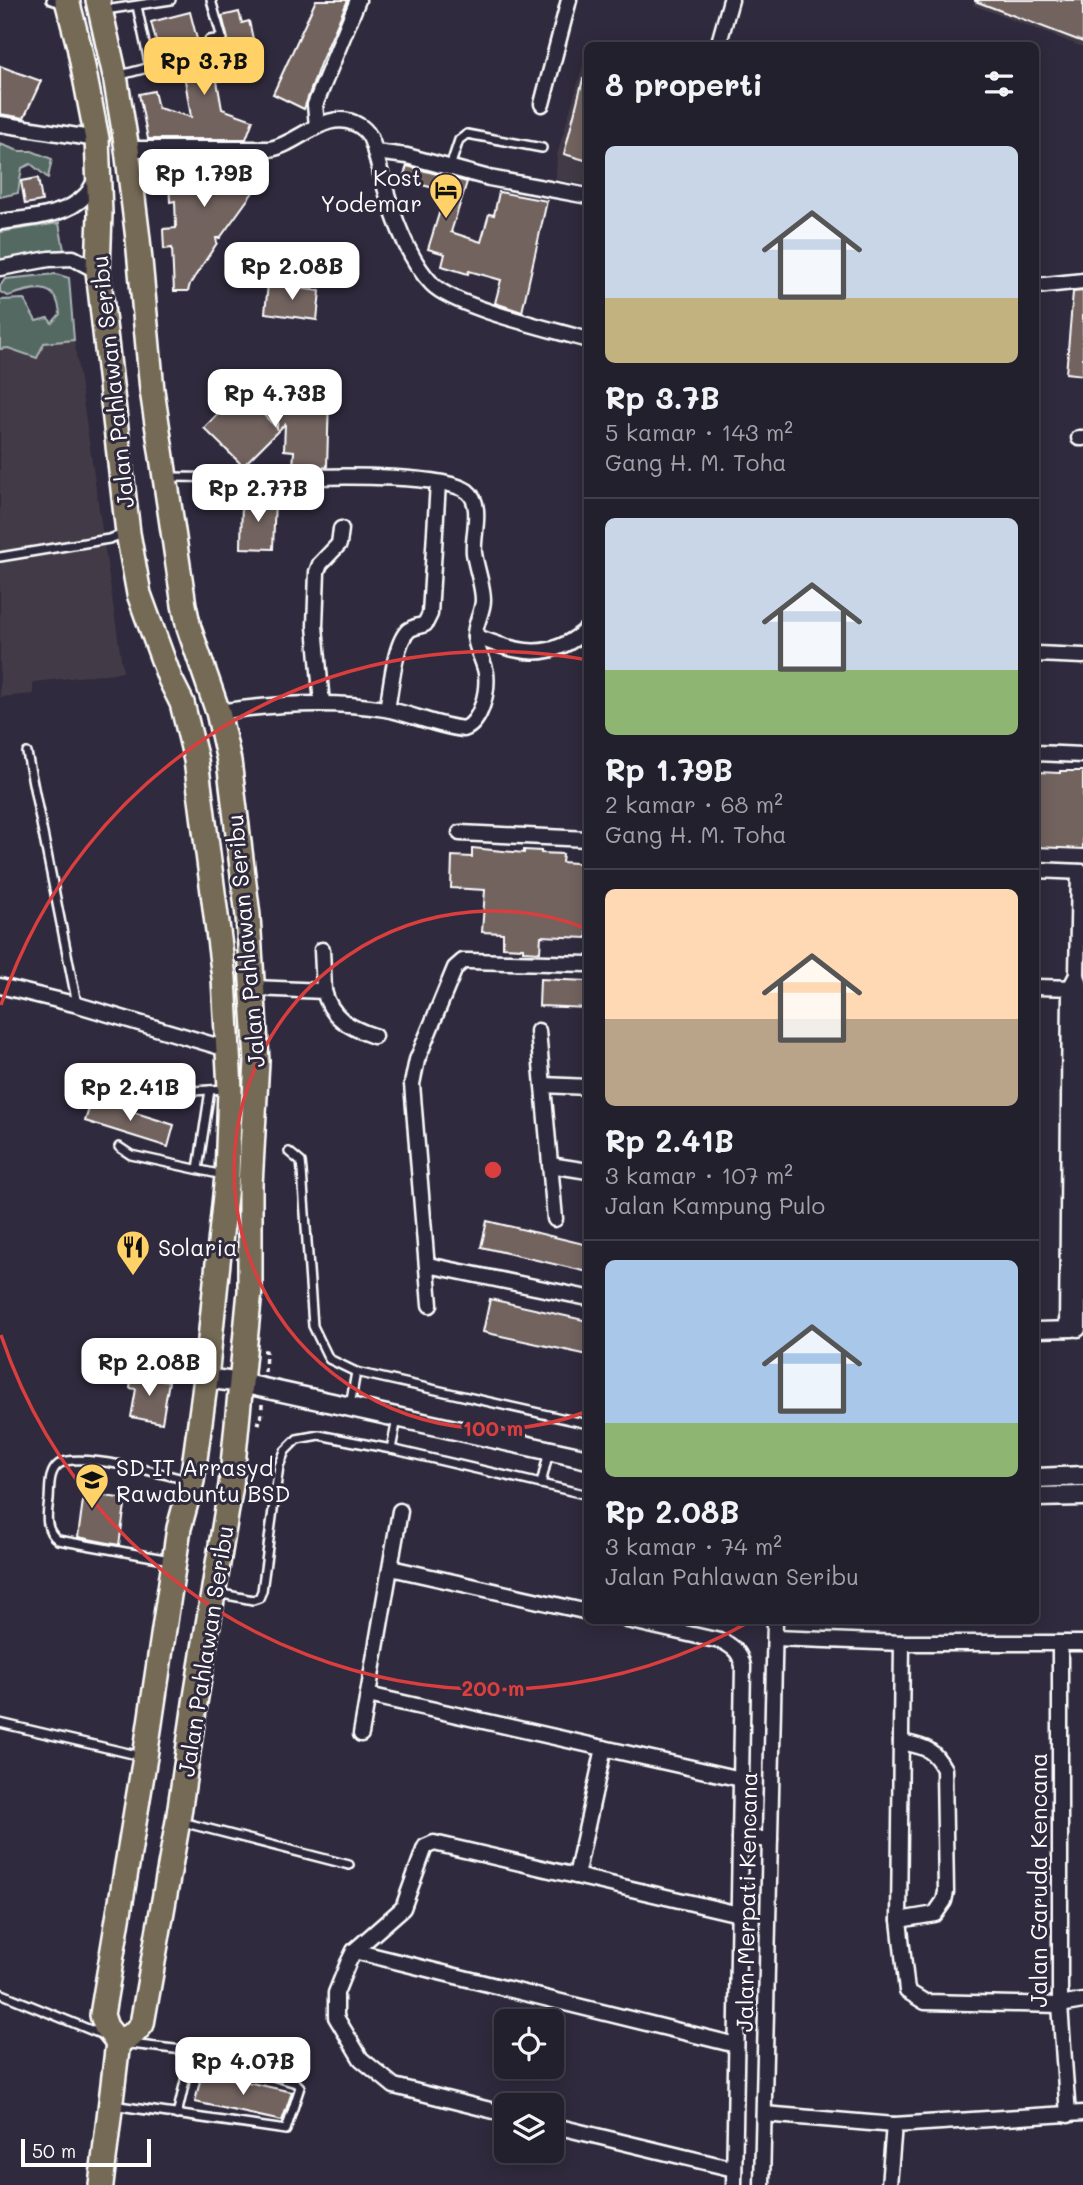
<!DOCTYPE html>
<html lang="id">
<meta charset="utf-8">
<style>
:root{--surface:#23202e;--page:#2b2836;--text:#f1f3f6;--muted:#a3a3aa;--line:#403e4a;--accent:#ffd166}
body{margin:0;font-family:Mali,sans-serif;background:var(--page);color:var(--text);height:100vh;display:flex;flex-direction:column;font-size:26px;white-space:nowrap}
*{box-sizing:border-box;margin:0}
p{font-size:23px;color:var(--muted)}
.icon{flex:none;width:38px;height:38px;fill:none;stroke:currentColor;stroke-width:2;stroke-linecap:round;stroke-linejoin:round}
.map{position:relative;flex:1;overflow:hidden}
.sheet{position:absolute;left:584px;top:42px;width:455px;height:1582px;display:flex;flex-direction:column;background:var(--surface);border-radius:10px;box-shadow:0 4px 18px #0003,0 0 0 2px var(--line)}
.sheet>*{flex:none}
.tools{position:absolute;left:494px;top:2009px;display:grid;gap:14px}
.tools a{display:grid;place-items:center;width:70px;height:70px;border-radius:10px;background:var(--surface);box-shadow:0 4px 18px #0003,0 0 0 2px var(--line);font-size:35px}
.scale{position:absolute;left:21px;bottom:18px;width:130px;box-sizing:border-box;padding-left:7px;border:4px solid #fff;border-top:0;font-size:19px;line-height:24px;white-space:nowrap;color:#fff;-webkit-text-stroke:5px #2f2a3d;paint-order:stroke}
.price{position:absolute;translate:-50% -60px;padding:0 16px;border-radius:14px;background:#fff;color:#222;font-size:23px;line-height:46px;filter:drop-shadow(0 2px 4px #0008)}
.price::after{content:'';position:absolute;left:50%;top:42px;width:21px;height:16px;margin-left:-10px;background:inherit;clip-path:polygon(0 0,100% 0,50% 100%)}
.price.selected{background:var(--accent);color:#111}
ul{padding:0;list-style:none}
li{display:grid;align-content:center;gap:14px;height:371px;padding:0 21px}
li+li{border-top:2px solid var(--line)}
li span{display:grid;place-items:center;height:217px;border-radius:10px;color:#555}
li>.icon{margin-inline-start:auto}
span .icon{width:126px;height:126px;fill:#fffc;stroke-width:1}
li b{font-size:30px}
h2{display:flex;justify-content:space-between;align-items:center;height:84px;padding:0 21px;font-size:30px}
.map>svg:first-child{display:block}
.built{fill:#433b47}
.green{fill:#546964;stroke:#aab4b2;stroke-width:2}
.building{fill:#72635f;stroke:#fff;stroke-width:2}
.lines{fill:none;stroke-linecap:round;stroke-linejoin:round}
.service-casing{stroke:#fff;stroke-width:12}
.minor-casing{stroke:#fff;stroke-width:19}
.tertiary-casing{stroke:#fff;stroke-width:23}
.primary-casing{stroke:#fff;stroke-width:28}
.path{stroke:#fff;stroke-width:3.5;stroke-dasharray:5 5;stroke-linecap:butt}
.service{stroke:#2f2a3d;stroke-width:7}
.minor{stroke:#2f2a3d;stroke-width:14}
.tertiary{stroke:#2f2a3d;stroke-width:18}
.primary{stroke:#756a55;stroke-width:23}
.ring{fill:none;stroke:#da3e3e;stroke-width:3.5}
.labels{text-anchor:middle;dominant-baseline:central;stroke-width:6;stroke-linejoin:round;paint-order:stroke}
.poi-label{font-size:23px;fill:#fff;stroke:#2f2a3d;text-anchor:start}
.street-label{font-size:23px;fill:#fff;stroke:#2f2a3d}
.centre{fill:#da3e3e;stroke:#2f2a3d;stroke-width:3.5}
.ring-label{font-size:21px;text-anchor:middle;font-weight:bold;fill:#da3e3e;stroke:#2f2a3d;stroke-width:6;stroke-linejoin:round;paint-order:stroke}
</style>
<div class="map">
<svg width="1083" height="2185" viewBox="0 0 1083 2185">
<rect width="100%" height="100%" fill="#2f2a3d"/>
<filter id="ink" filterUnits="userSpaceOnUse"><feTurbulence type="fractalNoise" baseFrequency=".0143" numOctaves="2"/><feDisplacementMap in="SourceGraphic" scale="14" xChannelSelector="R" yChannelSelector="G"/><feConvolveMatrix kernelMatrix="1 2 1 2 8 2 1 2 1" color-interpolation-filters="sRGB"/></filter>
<g filter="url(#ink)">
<g class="built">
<polygon points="976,0 1083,0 1083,47 973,5"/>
<polygon points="585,59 588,59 588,185 556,179 557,155"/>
<polygon points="74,340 123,672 33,682 33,694 0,697 0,347"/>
</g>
<g class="green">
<polygon points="0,144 19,151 32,151 52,159 48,178 31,164 22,168 18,193 0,197"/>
<polygon points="59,223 64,250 0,260 0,232"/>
<path d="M56,274L69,278L74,340L44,343L37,358L8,348L0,349V300L24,299L36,321L48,318L52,323L60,314C57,279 31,289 8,296L0,292V286L5,279Z"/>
</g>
<g class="building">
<polygon points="316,0 348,0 320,64 304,109 273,94"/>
<polygon points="975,0 1083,0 1083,42 975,1"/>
<polygon points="190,12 198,43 159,52 151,22"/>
<polygon points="239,12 242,23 249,21 255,48 220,57 224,80 217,81 222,109 253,120 246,139 148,139 139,94 154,91 158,108 191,117 184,74 207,69 204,59 215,56 217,52 216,45 225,43 228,39 222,16"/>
<polygon points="0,66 41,81 24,118 0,114"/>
<polygon points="583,79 588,80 588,161 564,154"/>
<polygon points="168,159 255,159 256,188 220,238 216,238 217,243 190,284 188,291 174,291 172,248 164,249 163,229 176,228 175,201 170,202"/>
<polygon points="407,166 467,182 451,232 481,242 489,214 494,215 499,192 547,201 522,312 495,303 501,280 469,271 468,274 442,266 445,254 428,249 446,191 402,180"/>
<polygon points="38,178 42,201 25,204 21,181"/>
<polygon points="268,284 320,291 317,320 265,313"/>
<polygon points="1083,291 1083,375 1066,373 1073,292"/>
<polygon points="240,391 277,428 279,395 329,398 327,467 293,468 294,451 284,450 285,424 243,466 204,428"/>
<polygon points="242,499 275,500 273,549 241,548"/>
<polygon points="1060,771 1083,771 1083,849 1036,847 1037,772 1060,773"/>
<polygon points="472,848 524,853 524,850 541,851 541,853 563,854 562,862 588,864 587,938 541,936 540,952 523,951 523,948 503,947 503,933 482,932 485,890 451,888 452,856 472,857"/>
<polygon points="540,979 588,981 588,1008 539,1006"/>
<polygon points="92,1099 174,1125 168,1147 85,1121"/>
<polygon points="487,1221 588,1245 588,1272 481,1247"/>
<polygon points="490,1299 588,1321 588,1355 483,1332"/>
<polygon points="132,1375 169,1381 162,1423 131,1417 136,1389 130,1388"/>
<polygon points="84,1493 126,1499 119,1545 78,1537"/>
<polygon points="202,2072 292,2092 282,2121 195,2102"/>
</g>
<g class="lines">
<g class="service-casing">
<g id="service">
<polyline points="51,0 64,4"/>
<polyline points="137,6 150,67"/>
<polyline points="105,10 171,0"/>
<polyline points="117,76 211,51 209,40 222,38 211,0"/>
<polyline points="450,167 459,140 467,134 542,148"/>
<polyline points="168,477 258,478"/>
<polyline points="0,557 109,539 124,534"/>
<polyline points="27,753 77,1004"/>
<polyline points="130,1104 133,1099 142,1094 226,1089"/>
<polyline points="119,1147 131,1155 223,1175"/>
<polyline points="289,1152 301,1162 302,1171 313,1326 329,1359 356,1372 588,1424"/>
<polyline points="198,1169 210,1090"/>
<polyline points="350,1406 356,1372"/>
<polyline points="391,1449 397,1419"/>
<polyline points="541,1484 549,1451"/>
<path d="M170,1560L58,1540C44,1530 47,1514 49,1500C50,1488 48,1472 59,1464C77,1451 164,1474 187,1480"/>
<polyline points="217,1593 253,1600 259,1598 262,1591 279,1466 285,1451 297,1439 319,1435 391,1449 588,1495"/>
<polyline points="0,1723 141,1756"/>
<polyline points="182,1822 349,1865"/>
<polyline points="0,1993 103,2035"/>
<polyline points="112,2105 286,2130 300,2087 296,2083 192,2051 130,2044"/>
<polyline points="177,2115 192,2051"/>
</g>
</g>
<g class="minor-casing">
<g id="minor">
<polyline points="718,46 731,0"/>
<polyline points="542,104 569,0"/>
<polyline points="0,124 97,139"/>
<polyline points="317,126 315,105 358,0"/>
<path d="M127,149H270C299,144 327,107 358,125C369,131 372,140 375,152L407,156L489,178L588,196"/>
<path d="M375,152C386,193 402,253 432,284C454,307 554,330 588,340"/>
<path d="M0,222C27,218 66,217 86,195C91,190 94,182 98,176"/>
<polyline points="0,268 49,259 73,258 98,271"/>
<polyline points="1036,286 1083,281"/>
<polyline points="1079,438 1083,438"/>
<path d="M475,636C517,653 551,663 588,628"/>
<polyline points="1036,654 1083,656"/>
<polyline points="322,704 315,626 317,572 320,564 339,544 341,529"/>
<path d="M387,709C391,691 394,642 409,630C413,627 420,626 425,624L430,614L438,483"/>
<path d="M218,712C272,704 331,700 385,709C412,714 437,726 464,729C482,722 488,690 486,673C484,661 476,649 475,637C474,625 483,612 483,600C483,585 476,568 474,553C472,535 484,504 467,491C444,475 344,476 313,477"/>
<polyline points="1036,753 1083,755"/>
<polyline points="460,833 588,839"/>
<polyline points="1036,870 1083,872"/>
<polyline points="322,950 324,991"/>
<polyline points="0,986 78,1005 227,1049"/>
<polyline points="1036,987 1078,988"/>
<path d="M254,988L324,991C331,1018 350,1028 374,1036"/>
<polyline points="538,1031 555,1219"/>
<polyline points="543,1085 588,1087"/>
<polyline points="550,1165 588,1171"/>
<polyline points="428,1265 588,1298"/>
<polyline points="430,1305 412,1084 417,1060 455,968 463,961 468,961 588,964"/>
<polyline points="1067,1329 1070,988 1077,975"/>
<polyline points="1078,1329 1081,989 1077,975 1079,872"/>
<polyline points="1036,1330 1073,1329"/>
<polyline points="391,1568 588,1612"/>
<path d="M627,1620L724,1642C735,1648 740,1653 743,1666L734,2185"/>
<polyline points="775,1638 902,1643 1083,1643"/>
<polyline points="902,1643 899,1920 907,1991 925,2002 1060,2005 1083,2001"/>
<polyline points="1060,1644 1060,2005 1068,2115"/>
<polyline points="368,1695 741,1779"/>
<polyline points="361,1734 400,1511"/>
<polyline points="740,1839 770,1839"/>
<polyline points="576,1876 604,1748"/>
<path d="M899,1920L935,1914L944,1901L946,1892L944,1769C932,1747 924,1747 901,1742"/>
<polyline points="354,1951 736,2045"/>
<polyline points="506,2114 394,2086 361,2059 336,2017 336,1993 348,1963 354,1951 403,1908 425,1847 434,1843 739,1914"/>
<polyline points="764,2114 894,2125 1083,2113"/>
<polyline points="551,2125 734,2169"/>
<polyline points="762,2185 775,1620"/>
<polyline points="889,2185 894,2125"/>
</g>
</g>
<g class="tertiary-casing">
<g id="tertiary">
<polyline points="206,1378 241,1383 588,1459"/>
<polyline points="1036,1478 1083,1476"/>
<polyline points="1036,1497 1083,1496"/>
</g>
</g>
<g class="primary-casing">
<g id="primary">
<polyline points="67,0 79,46 97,139 100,213 98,271 128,533 139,594 170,679 182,703 196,760 224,978 230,1089 227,1176 206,1378 192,1481 179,1528 145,1757 102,2015 106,2027 118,2042 101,2185"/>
<polyline points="98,0 115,76 127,149 138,239 152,390 184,605 189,628 218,712 229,761 248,916 257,1061 250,1185 250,1291 231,1485 195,1703 178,1821 142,2024 133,2034 118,2042"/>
</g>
</g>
<g class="path">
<polyline points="263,1351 266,1351 265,1372"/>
<polyline points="256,1422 261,1423 262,1404"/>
</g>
<use href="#service" class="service"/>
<use href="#minor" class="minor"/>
<use href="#tertiary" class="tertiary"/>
<use href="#primary" class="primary"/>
</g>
</g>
<g class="ring">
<path d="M588 1411A259 259 0 1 1 588 929"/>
<path d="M749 1622A519 519 0 0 1 1 1335M1 1005A519 519 0 0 1 588 660"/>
</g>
<defs>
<g id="hotel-pin" transform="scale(1.75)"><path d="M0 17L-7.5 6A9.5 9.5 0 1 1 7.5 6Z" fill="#ffd166" stroke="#2f2a3d"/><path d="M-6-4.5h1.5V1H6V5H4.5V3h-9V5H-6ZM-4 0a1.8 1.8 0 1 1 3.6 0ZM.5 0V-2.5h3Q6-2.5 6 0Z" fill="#111"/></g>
<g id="restaurant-pin" transform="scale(1.75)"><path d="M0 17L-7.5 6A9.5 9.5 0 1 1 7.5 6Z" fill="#ffd166" stroke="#2f2a3d"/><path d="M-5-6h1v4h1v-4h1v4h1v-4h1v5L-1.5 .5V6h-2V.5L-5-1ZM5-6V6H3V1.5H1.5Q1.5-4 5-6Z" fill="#111"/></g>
<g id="school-pin" transform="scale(1.75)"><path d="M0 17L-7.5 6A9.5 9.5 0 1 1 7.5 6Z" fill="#ffd166" stroke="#2f2a3d"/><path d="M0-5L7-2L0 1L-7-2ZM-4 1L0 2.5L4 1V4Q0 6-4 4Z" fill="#111"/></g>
</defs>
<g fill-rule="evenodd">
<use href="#hotel-pin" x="446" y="190"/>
<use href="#restaurant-pin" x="133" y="1247"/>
<use href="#school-pin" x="92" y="1480"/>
</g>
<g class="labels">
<g class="poi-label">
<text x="422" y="177" text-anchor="end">Kost<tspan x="422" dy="26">Yodemar</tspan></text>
<text x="158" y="1247">Solaria</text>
<text x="116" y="1467">SD IT Arrasyd<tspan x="116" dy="26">Rawabuntu BSD</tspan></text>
</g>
<g class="street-label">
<text transform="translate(112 382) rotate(-96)">Jalan Pahlawan Seribu</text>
<text transform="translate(245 941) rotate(-95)">Jalan Pahlawan Seribu</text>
<text transform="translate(205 1651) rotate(-81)">Jalan Pahlawan Seribu</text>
<text transform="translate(1038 1880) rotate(-90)">Jalan Garuda Kencana</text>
<text transform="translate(746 1902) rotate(-89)">Jalan Merpati Kencana</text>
</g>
</g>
<circle cx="493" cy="1170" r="10" class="centre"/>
<g class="ring-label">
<text x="493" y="1436">100 m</text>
<text x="493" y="1696">200 m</text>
</g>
</svg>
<div class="tools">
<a><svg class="icon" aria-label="locate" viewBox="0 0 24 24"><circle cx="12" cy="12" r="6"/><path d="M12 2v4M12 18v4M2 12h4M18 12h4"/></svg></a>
<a><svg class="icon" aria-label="layers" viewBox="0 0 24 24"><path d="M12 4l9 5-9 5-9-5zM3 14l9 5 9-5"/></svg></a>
</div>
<div class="scale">50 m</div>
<b class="price selected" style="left:204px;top:97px">Rp 3.7B</b>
<b class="price" style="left:204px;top:209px">Rp 1.79B</b>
<b class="price" style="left:292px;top:302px">Rp 2.08B</b>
<b class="price" style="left:275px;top:429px">Rp 4.73B</b>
<b class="price" style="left:258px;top:524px">Rp 2.77B</b>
<b class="price" style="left:130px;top:1123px">Rp 2.41B</b>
<b class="price" style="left:149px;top:1398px">Rp 2.08B</b>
<b class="price" style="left:243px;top:2097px">Rp 4.07B</b>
<section class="sheet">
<h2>8 properti<svg class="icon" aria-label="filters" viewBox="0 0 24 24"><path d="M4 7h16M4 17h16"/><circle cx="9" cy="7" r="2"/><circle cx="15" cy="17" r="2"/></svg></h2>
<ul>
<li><span style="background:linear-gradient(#c9d6e8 70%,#c2b280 0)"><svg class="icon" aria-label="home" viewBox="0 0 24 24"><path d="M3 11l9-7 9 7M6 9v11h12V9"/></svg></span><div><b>Rp 3.7B</b><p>5 kamar · 143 m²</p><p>Gang H. M. Toha</p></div></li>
<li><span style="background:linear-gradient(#c9d6e8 70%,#8fb573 0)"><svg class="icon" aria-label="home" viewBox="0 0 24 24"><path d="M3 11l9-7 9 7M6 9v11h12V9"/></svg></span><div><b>Rp 1.79B</b><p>2 kamar · 68 m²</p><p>Gang H. M. Toha</p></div></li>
<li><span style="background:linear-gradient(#ffd9b3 60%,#b9a48a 0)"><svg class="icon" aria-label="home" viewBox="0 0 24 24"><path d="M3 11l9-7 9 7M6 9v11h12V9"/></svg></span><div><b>Rp 2.41B</b><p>3 kamar · 107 m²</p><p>Jalan Kampung Pulo</p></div></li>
<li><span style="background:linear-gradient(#a9c7e8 75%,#8fb573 0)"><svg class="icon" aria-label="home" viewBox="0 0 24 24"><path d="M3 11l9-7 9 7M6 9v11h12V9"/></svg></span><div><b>Rp 2.08B</b><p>3 kamar · 74 m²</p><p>Jalan Pahlawan Seribu</p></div></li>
</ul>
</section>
</div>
